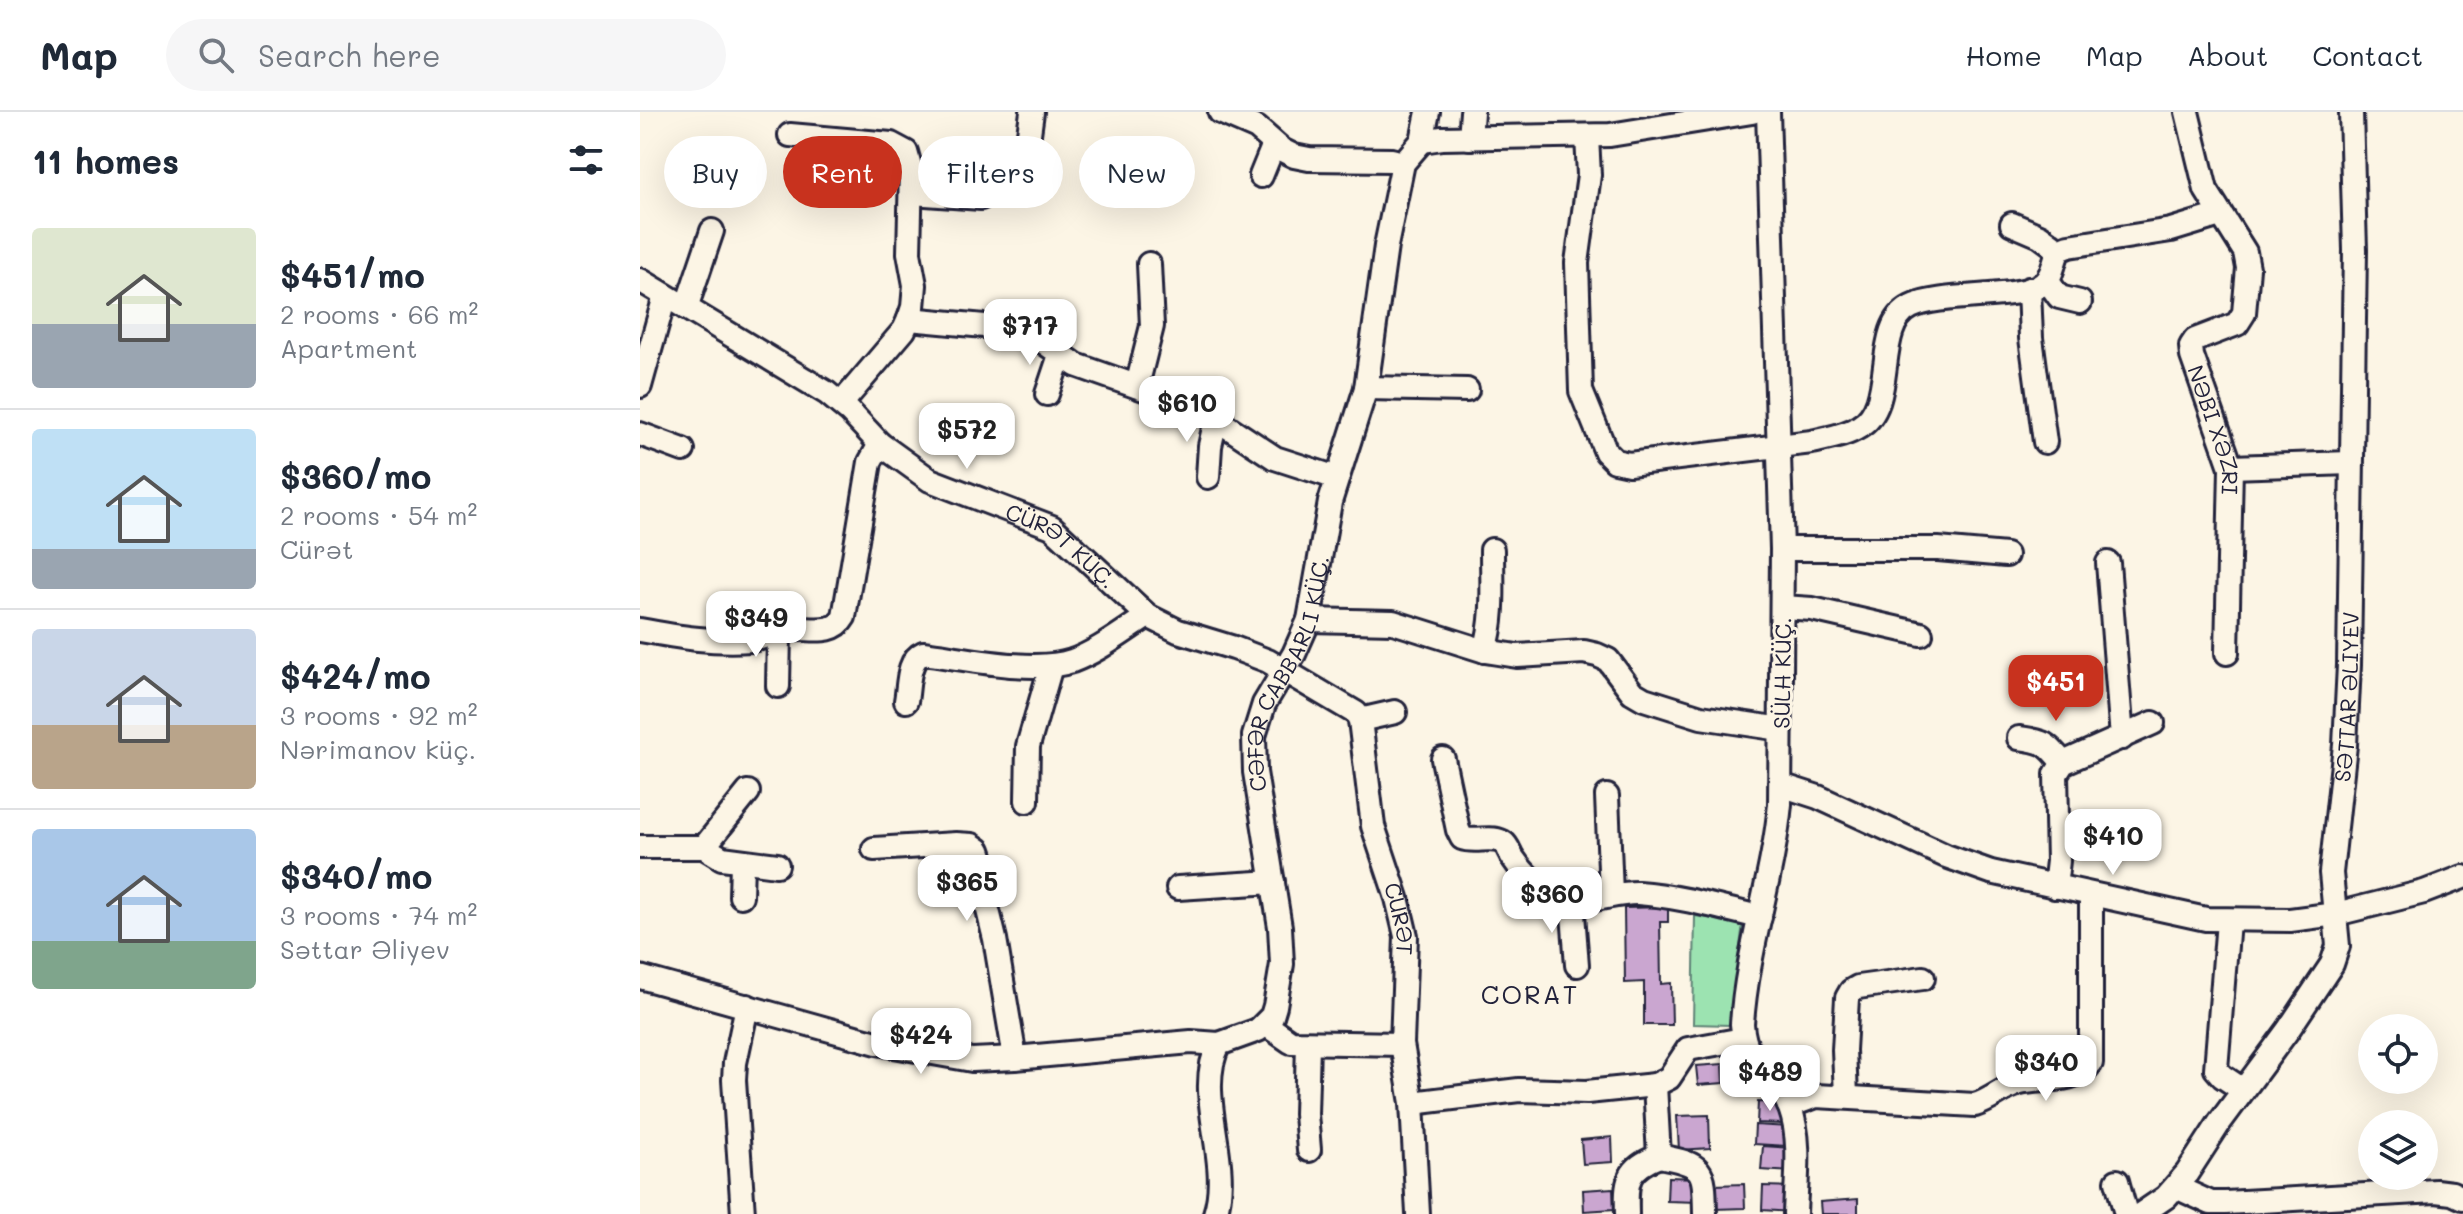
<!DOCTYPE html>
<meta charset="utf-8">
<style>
:root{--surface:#fff;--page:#f6f6f7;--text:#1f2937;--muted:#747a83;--line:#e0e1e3;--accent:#c8321e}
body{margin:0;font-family:Mali,sans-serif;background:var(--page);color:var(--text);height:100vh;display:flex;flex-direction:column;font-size:30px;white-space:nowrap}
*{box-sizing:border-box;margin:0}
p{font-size:26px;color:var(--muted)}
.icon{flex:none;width:44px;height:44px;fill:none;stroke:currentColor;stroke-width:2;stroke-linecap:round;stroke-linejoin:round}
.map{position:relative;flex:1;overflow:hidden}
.panel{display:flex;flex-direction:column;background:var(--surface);width:640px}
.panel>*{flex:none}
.banner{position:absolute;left:24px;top:24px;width:760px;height:72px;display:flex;gap:16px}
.controls{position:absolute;left:1718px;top:902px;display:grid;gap:16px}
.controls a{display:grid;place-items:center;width:80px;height:80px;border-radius:50%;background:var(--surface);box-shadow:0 8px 32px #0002;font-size:40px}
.price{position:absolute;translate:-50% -68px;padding:0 18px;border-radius:16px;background:#fff;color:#222;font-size:26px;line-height:52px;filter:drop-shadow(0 2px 4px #0008)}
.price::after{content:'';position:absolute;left:50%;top:48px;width:24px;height:18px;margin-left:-12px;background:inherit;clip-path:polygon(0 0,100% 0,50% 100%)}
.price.active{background:var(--accent);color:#fff}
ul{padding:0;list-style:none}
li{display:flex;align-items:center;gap:24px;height:200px;padding:0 32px}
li+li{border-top:2px solid var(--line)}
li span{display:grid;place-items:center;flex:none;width:224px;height:160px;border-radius:8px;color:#555}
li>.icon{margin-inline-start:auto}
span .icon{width:96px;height:96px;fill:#fffc;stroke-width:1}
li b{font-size:34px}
h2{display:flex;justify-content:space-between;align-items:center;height:96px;padding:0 32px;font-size:34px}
.pill{padding:0 28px;border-radius:36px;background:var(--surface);box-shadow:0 8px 32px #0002;font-size:28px;line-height:72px}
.pill.active{background:var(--accent);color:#fff}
header{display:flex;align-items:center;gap:48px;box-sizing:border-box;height:112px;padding:0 40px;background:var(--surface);border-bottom:2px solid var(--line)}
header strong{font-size:38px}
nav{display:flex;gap:44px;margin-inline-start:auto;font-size:28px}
.search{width:560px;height:72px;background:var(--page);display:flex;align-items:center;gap:20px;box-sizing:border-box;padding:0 28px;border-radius:44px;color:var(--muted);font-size:30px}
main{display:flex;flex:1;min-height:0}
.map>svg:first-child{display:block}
.green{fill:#9ce3b1;stroke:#5f8276;stroke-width:2}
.building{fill:#caa6d0;stroke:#22223b;stroke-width:2}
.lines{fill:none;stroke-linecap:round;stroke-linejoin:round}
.minor-casing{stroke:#22223b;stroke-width:28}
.minor{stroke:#fcf5e5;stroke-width:22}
.labels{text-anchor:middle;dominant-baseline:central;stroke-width:6;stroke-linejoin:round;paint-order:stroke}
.street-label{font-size:22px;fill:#22223b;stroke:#fcf5e5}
.quarter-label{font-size:26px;letter-spacing:2px;fill:#22223b;stroke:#fcf5e5}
</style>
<header>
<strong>Map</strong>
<div class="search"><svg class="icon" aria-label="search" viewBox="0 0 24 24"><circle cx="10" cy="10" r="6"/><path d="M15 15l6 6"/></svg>Search here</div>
<nav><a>Home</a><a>Map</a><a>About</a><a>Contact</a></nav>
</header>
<main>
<section class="panel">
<h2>11 homes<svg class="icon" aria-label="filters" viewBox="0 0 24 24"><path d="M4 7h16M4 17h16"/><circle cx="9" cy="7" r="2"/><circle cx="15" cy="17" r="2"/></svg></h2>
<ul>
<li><span style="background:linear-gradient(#dfe7d0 60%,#9aa5b1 0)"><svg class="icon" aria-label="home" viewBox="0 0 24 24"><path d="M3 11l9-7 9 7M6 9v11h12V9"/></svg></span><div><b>$451/mo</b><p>2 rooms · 66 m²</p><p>Apartment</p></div></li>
<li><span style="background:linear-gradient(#bfe0f5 75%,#9aa5b1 0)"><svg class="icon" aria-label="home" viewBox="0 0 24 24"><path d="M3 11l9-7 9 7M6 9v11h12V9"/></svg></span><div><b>$360/mo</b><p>2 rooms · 54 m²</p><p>Cürət</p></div></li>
<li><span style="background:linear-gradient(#c9d6e8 60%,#b9a48a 0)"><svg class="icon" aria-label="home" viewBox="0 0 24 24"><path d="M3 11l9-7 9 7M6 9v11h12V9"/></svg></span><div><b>$424/mo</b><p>3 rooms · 92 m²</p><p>Nərimanov küç.</p></div></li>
<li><span style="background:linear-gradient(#a9c7e8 70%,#7fa58c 0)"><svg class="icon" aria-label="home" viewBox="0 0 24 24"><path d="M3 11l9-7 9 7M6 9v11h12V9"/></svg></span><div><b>$340/mo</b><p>3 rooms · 74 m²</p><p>Səttar Əliyev</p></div></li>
</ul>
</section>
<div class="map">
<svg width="1823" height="1102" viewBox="0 0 1823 1102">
<rect width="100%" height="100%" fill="#fcf5e5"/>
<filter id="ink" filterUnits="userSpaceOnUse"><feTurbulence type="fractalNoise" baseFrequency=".0125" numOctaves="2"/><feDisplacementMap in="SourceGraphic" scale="16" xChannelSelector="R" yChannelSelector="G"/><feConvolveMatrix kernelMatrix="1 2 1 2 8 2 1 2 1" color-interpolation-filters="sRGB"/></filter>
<g filter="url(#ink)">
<polygon class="green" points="1055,804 1103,811 1090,913 1053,912"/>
<g class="building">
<polygon points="1028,795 1028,810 1020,810 1021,872 1031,871 1032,913 1004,913 1004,870 985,871 984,796"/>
<polygon points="1107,947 1108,967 1092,968 1091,948"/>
<polygon points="1083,952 1084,971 1058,973 1056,954"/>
<polygon points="1118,990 1144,991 1143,1012 1117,1011"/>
<polygon points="1069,1003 1070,1036 1039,1038 1037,1004"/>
<polygon points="1115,1013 1149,1015 1148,1034 1114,1032"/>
<polygon points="972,1025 973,1050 943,1052 941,1028"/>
<polygon points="1123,1034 1153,1036 1152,1060 1121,1058"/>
<polygon points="1028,1065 1058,1066 1058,1090 1027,1089"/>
<polygon points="1104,1072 1105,1096 1074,1097 1074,1073"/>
<polygon points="1123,1074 1154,1075 1153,1100 1122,1098"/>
<polygon points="973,1076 974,1097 944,1099 943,1078"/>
<polygon points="1218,1087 1218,1102 1181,1102 1180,1090"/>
</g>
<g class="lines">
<g class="minor-casing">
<g id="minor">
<polyline points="580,0 617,16 642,38 654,44 669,47 752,48 763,51"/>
<path d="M1128,0L1142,437L1140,692C1133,766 1107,837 1102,912C1105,957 1136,960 1150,996C1162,1028 1156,1069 1155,1102"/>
<path id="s1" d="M1547,0L1566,78L1605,140L1608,156L1604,201L1597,212L1555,228L1551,234L1552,244L1591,355L1587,541"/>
<polyline points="150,23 251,32 266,40 271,58 269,141 275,173 273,195 269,207"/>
<path d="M947,25L949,63L937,151L941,279L966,340L975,349L989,352L1172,330C1188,326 1205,324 1219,315C1259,292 1231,215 1271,195C1300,180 1385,188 1404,171C1414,162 1413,149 1419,138L1429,134L1531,118L1580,103"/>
<polyline points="830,26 832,0"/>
<polyline points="782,29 802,26 970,23 1112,0"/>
<polyline points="386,44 392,0"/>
<polyline points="621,64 634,32"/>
<polyline points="272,81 341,86"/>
<polyline points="1372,112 1400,124 1419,138"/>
<path id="s2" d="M0,168L187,281L210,300L240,332L290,368L412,415L508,504L538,519L594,536L628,549L716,601L720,608L733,714L757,786L766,824L762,932L772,991L778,1102"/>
<polyline points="1407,168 1419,185 1440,190"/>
<polyline points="1389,177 1391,226 1405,330"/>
<polyline points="46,196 72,119"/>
<polyline points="0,274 25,184"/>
<polyline points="497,274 512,214 509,152"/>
<polyline points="726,276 827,278"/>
<polyline points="407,282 420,243"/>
<polyline points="201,292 264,218 269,207 366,216 395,224 436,253 561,297 635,346 697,366"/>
<polyline points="0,322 43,338"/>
<polyline points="1591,355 1710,351"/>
<polyline points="568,365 570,334 576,307"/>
<polyline points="1142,437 1298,437 1366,443"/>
<polyline points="1468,451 1482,626"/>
<polyline points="1143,495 1172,497 1281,522"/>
<polyline points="669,508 753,510 845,539 877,544 944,540 957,543 968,548 992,580 1004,587 1061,605 1141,617"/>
<path d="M0,518C38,525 73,531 111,528C126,526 139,518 154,517C172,516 194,523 204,505L230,350L240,332"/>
<path d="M845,539C855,506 852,472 852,438"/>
<polyline points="138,574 139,520"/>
<path d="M266,589C269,574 267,548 283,541C324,546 394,562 432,549C459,539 484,519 508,504"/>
<polyline points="720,608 755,600"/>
<path d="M1379,626C1404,629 1407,631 1423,651"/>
<path d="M803,647L818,718L822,726C834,731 854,723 864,731C868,734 870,742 873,746C883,761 902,781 919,786C944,795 973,780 998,781C1039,784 1080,796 1120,805"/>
<polyline points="1141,673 1178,685 1306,744 1351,760 1566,807 1650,808 1696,802 1784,780 1823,765"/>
<polyline points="967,684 971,782"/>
<polyline points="387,689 388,634 411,554"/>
<polyline points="0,735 64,735 82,746 137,753"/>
<polyline points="64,735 108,680"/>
<polyline points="234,737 316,732 332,733 339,738 343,750 345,786 355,827 375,946"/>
<polyline points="1415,775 1418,749 1416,662 1423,651 1513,611"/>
<polyline points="538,776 633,770"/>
<polyline points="101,784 102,751"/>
<polyline points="932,789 937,853"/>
<polyline points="1588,809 1576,957 1582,964 1603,978"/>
<polyline points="0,865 237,931 332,948 375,946 551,930 579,932"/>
<polyline points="625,912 651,930 762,932"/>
<polyline points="668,932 666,1002 669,1038"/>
<polyline points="1206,984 1204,938 1207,886 1211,879 1218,875 1283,866"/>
<polyline points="772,991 879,978 947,980 1015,973 1029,966 1048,937 1103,927"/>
<path d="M1149,994L1176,984L1335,993C1352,988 1364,975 1380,971C1403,966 1436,971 1451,951V784"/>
<path d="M1019,1044C1066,1053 1064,1057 1065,1102"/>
<polyline points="1477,1069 1486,1102"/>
<polyline points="1536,1075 1571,1091 1585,1091 1796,1079 1812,1081 1823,1086"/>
<polyline points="103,1102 94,968 95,951 107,894"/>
<path id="s3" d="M575,1102C593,1048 553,982 579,932L618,918L632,904L635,894L642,852L640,815L615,660L614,624L624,592L654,542L669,508L690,390L726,276L746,134L763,51L782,29L788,0"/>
<path d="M987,1102C986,1069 986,1057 1019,1044L1015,973"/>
<path id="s4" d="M1501,1102L1526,1085L1547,1061L1580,1010L1648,918L1692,852L1698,834L1691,761L1705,633L1709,553L1715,138L1711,0"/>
</g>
</g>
<use href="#minor" class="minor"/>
</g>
</g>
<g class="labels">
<g class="street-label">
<text stroke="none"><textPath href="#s1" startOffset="368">NƏBI XƏZRI</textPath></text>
<text stroke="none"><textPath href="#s2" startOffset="502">CÜRƏT KÜÇ.</textPath></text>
<text stroke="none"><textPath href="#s3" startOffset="586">CƏFƏR CABBARLI KÜÇ.</textPath></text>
<text transform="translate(1142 561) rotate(-89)">SÜLH KÜÇ.</text>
<text stroke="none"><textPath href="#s4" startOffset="586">SƏTTAR ƏLIYEV</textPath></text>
<text stroke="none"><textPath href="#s2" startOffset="1058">CÜRƏT</textPath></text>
</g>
<g class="quarter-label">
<text x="890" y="882">CORAT</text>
</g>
</g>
</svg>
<div class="controls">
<a><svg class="icon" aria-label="locate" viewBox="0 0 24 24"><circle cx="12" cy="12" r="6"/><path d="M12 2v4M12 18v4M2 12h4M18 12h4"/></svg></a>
<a><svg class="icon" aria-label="layers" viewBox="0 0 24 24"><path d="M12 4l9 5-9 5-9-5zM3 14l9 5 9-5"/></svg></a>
</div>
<b class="price" style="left:390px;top:255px">$717</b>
<b class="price" style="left:547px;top:332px">$610</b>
<b class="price" style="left:327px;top:359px">$572</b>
<b class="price" style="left:116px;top:547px">$349</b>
<b class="price active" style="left:1416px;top:611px">$451</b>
<b class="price" style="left:1473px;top:765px">$410</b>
<b class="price" style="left:327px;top:811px">$365</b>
<b class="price" style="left:912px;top:823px">$360</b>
<b class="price" style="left:281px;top:964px">$424</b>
<b class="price" style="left:1406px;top:991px">$340</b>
<b class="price" style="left:1130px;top:1001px">$489</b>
<div class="banner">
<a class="pill">Buy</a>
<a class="pill active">Rent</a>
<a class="pill">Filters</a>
<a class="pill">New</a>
</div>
</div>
</main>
